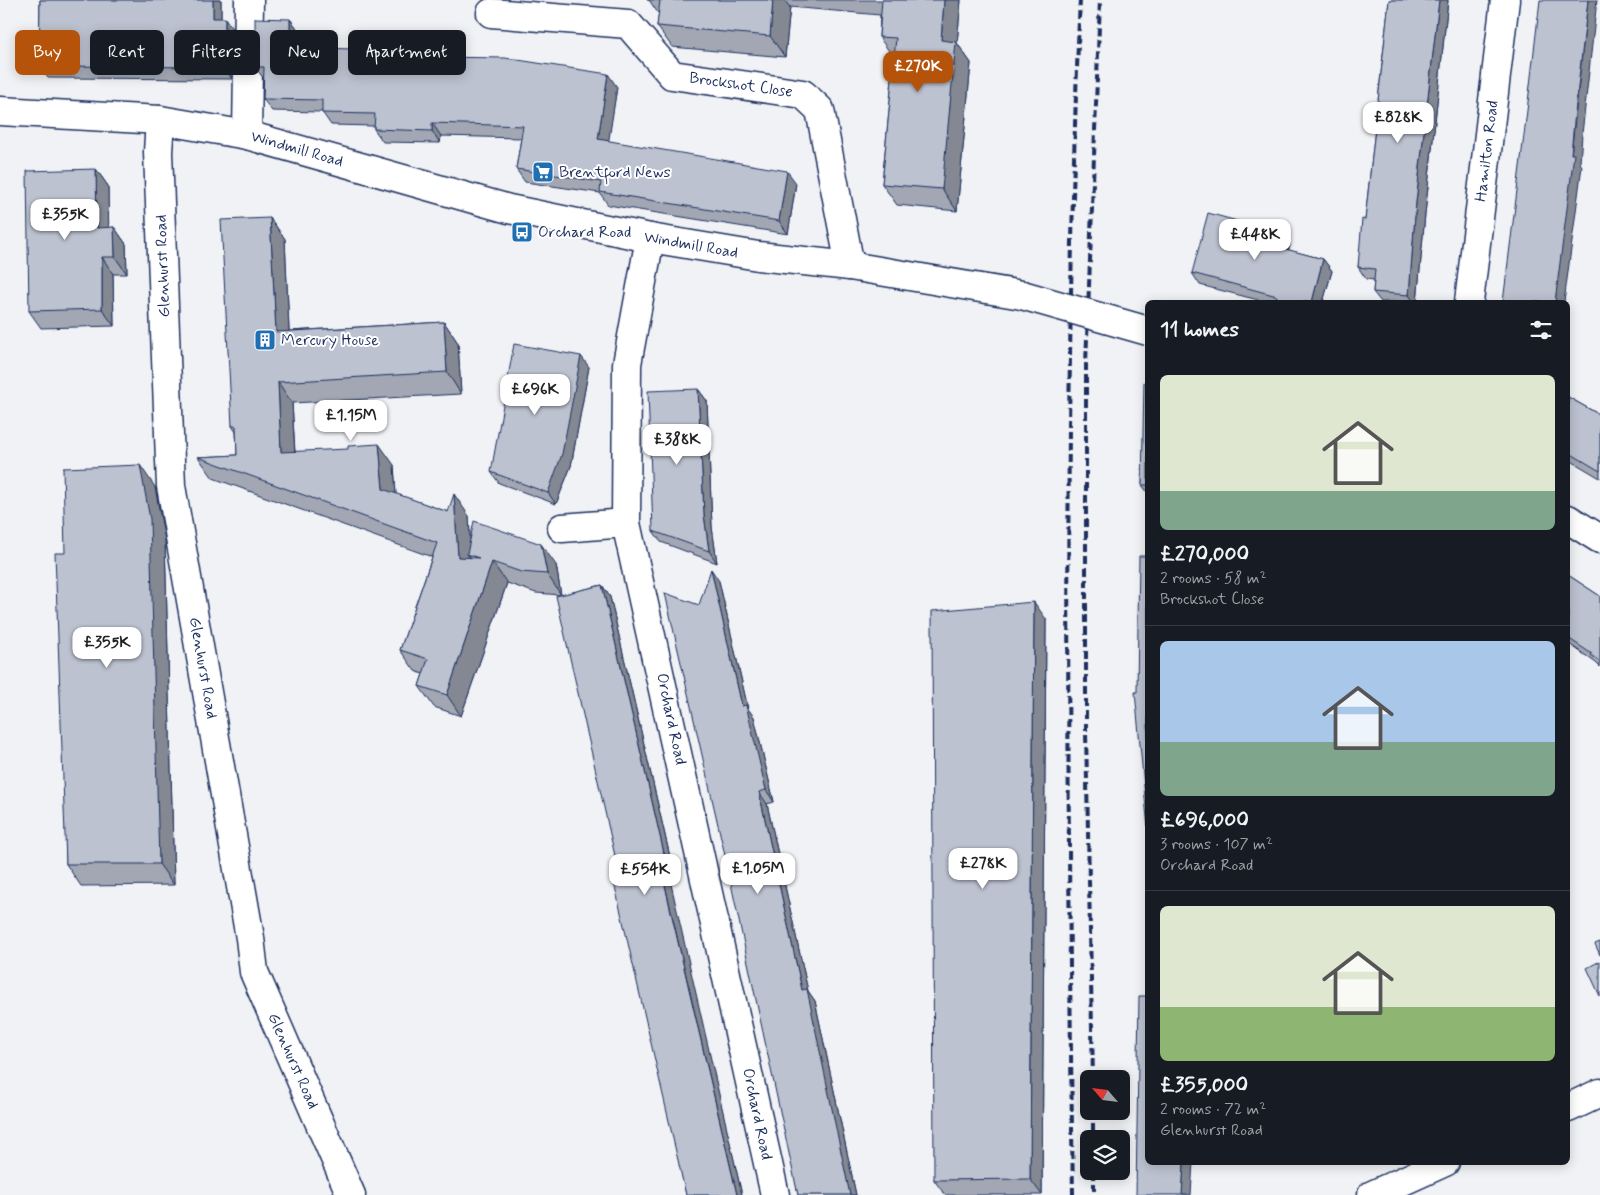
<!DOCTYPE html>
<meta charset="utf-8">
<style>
:root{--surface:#171b24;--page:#20242c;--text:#f1f3f6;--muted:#9ea1a6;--line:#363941;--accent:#b45309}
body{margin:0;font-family:Mynerve,sans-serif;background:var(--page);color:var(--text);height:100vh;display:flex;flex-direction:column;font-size:19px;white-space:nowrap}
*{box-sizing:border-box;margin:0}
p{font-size:16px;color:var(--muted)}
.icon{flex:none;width:28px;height:28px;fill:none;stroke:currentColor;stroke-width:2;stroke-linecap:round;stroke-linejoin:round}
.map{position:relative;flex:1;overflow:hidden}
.details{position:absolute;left:1145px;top:300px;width:425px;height:865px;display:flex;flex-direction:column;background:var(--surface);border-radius:8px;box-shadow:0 2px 12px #0003}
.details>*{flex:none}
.top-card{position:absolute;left:15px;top:30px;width:475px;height:45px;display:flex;gap:10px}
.needle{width:32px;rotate:298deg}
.buttons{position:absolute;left:1080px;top:1070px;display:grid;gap:10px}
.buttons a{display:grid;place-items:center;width:50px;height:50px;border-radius:8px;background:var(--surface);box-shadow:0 2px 12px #0003;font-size:25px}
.price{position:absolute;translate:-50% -42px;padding:0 11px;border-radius:10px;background:#fff;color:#222;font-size:16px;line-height:32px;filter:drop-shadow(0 1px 2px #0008)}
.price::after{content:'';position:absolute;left:50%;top:30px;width:15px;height:11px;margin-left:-8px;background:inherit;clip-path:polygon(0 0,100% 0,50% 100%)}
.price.selected{background:var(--accent);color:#fff}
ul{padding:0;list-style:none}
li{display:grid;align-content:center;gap:10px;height:265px;padding:0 15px}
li+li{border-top:1px solid var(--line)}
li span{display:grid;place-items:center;height:155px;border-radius:8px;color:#555}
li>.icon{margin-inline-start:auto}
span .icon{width:90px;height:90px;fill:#fffc;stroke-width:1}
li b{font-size:21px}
h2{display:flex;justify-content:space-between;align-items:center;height:60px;padding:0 15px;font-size:21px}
.pill{padding:0 18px;border-radius:8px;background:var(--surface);box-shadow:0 2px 12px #0003;font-size:18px;line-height:45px}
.pill.selected{background:var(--accent);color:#fff}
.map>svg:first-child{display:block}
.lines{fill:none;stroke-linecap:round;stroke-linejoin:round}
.minor-casing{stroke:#1b2f5e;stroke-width:31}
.major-casing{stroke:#1b2f5e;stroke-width:31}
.minor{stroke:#fff;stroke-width:28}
.major{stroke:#fff;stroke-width:28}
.rail{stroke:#1b2f5e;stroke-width:4;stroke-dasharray:8 4;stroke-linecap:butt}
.major-bridge-casing{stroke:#1b2f5e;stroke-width:31;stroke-linecap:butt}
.major-bridge{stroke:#fff;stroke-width:28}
.wall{fill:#a2a7b3;stroke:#1b2f5e}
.shaded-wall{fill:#848892;stroke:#1b2f5e}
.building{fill:#bcc2d0;stroke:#1b2f5e}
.labels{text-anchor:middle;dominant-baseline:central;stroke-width:4;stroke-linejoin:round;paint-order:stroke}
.street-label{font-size:16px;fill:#1b2f5e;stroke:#fff}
.poi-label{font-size:16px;fill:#1b2f5e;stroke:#fff;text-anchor:start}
</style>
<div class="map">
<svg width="1600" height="1195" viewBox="0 0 1600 1195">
<rect width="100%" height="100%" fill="#f1f2f5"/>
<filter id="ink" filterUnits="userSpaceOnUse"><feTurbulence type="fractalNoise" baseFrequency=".02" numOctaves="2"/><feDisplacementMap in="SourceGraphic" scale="10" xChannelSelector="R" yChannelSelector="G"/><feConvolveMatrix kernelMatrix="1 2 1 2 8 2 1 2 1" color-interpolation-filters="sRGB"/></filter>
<g filter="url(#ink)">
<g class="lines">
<g class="minor-casing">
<g id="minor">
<polyline points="491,13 628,24 672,75 803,94 820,110 850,266"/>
<polyline points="160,120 158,152 171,486 250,938 254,972 351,1195"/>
<polyline points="247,135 249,0"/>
<polyline points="650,238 627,364 626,523 775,1195"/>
<polyline points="1469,302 1505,0"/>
<polyline points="562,528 626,523"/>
</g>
</g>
<g class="major-casing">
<g id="major">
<polyline points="0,111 160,120 247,135 509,209 650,238 758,256 850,266 1022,295"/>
<polyline points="1568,519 1600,539"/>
<polyline points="1568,1108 1600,1093"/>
<polyline points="1372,1195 1445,1162"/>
</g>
</g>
<use href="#minor" class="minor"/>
<use href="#major" class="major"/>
<g class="rail">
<polyline points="1093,1079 1086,732 1086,364 1100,0"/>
<polyline points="1093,1111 1093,1139"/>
<polyline points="1094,1171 1094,1195"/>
<path d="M1073,1195C1069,939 1067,683 1069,426C1071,284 1073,142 1080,0"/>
</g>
<g class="major-bridge-casing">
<polyline id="major-bridge" points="1022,295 1148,331"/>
</g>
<use href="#major-bridge" class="major-bridge"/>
</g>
<g class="wall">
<polygon points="40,0 221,0 221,18 233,30 232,79 48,78 39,66"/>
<polygon points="647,0 961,0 957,43 971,63 957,211 897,205 882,184 894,58 879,37 880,15 790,7 785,57 672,47 657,26 659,13 658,13 649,0"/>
<polygon points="1389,0 1448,0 1425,214 1417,302 1381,302 1373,292 1374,280 1366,279 1358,267 1365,220"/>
<polygon points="290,19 299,31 299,47 360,61 359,67 617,87 608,141 796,183 788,234 608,205 600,193 525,182 516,169 521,138 441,136 440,143 383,142 374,129 374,126 331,125 322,112 272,111 263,99 264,79 255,67"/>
<polygon points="96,169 108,186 108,228 114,227 126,244 127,274 113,274 114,326 41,328 29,311"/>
<polygon points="270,218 285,239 289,331 444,322 458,343 461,394 292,403 295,452 394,465 396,494 448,512 469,516 470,538 556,565 561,595 602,585 610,597 673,870 668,871 679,924 742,1195 686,1195 561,595 536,593 507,583 461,716 434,707 419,686 423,674 415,671 400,650 432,557 213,478 198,457 237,455 236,432 232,426"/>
<polygon points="1281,233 1290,245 1288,250 1323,259 1332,271 1323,302 1266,302 1200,285 1192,273"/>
<polygon points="589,367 571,466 556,504 499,483 491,472"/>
<polygon points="1148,382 1148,493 1142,485"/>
<polygon points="698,389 707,401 712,527 717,563 661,542 653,531"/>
<polygon points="1568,397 1600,415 1600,478 1568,459"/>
<polygon points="155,487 165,540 174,885 81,886 66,864 65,553"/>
<polygon points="1568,575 1600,596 1600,667 1596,663 1568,643"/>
<polygon points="719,581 748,709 754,717 774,802 767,804 808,991 815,1001 856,1195 798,1195 699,605"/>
<polygon points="1046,619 1042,1195 945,1195 934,1180"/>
</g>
<g class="shaded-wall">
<polygon points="213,0 221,0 221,29 213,18"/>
<polygon points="773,0 784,0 790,7 785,57 770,36"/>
<polygon points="944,0 961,0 957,43 971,63 957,211 942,189 941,40"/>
<polygon points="1439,0 1448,0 1425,214 1417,302 1414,302 1409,295 1416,202"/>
<polygon points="1588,0 1597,0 1582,134 1580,163 1582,166 1564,302 1555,302"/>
<polygon points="225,18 233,30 232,79 224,67"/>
<polygon points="290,19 299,31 299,59 290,47"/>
<polygon points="351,49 360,61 359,80 351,67"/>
<polygon points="608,74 617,87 607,152 598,139"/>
<polygon points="432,123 441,136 440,143 432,131"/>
<polygon points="96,169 108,186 109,245 97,228"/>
<polygon points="787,171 796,183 788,234 779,221"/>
<polygon points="270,218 285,239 290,353 276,332"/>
<polygon points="114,227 126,244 127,274 115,257"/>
<polygon points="1281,233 1290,245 1286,259 1278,247"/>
<polygon points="102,257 113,274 114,326 102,309"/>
<polygon points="1323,259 1332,271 1323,302 1312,302"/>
<polygon points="444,322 458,343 461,394 447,372"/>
<polygon points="581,356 589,367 571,466 556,504 548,493"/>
<polygon points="278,382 292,403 296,473 281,452"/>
<polygon points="698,389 707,401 712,527 717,563 709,551 704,515"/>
<polygon points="379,444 394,465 397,510 383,489"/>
<polygon points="140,465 155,487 165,540 174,885 159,864"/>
<polygon points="454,494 469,516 471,556 467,554 472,560 458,557"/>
<polygon points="541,544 556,565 561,595 547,574"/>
<polygon points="492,562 507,583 461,716 447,695"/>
<polygon points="711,569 719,581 748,709 754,717 774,802 766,790 742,706"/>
<polygon points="602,585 610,597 673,870 665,858"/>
<polygon points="1034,602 1046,619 1042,1195 1030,1179"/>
<polygon points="759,792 767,804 808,991 815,1001 856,1195 850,1195 802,990"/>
<polygon points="659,859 668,871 742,1195 737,1195"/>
<polygon points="1184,1162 1193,1162 1191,1195 1182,1195"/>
</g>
<g class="building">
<polygon points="40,0 213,0 213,18 225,18 224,67 39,66"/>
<polygon points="660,0 773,0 770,36 657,26"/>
<polygon points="882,0 944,0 941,40 956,42 942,189 882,184 896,38 879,37"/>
<polygon points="1389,0 1439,0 1416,202 1409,295 1373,292 1375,269 1358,267 1362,219 1365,220"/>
<polygon points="1540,0 1588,0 1574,122 1571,154 1574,154 1555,302 1503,302 1526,119"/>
<polygon points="255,18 290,19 290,47 351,49 351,67 435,69 435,57 505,58 608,74 598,139 787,171 779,221 600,192 601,182 516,169 523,126 432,123 432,131 374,129 375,114 322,113 322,100 263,99 264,67 255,67"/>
<polygon points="96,169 97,228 114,227 115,257 102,257 102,309 29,311 27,171"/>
<polygon points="1208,213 1281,233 1278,247 1323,259 1312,302 1275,302 1277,296 1192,273"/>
<polygon points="270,218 276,332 444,322 447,372 278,382 281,452 348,449 348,446 379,444 383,489 448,512 454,494 458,557 479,558 467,554 474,521 541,544 547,574 521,572 492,562 447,695 419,686 428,659 400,650 437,543 198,457 237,455 236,426 232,426 221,220"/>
<polygon points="514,344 581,356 562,454 548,493 491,472"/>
<polygon points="1144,382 1148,382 1148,485 1142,485"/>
<polygon points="698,389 704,515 709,551 653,531 648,391"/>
<polygon points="1568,397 1600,415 1600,471 1568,452"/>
<polygon points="140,465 150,519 159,864 66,864 55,553 65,553 63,468"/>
<polygon points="1139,556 1148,556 1148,829 1135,692 1137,692"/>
<polygon points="711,569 742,706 746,705 766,790 759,792 802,990 807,989 850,1195 798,1195 724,851 665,593 699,605"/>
<polygon points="1568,575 1600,596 1600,662 1591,655 1592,654 1568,638"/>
<polygon points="602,585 665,858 659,859 671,912 737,1195 686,1195 616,891 611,871 618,869 556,596"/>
<polygon points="1034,602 1030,1179 934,1180 932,611"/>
<polygon points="1600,942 1600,955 1595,944"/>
<polygon points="1600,961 1600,996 1587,968"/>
<polygon points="1139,996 1148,996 1148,1162 1184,1162 1182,1195 1136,1195"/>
</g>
</g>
<defs>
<g id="supermarket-square" transform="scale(1.125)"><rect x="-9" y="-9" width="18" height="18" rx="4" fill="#1f6fb2" stroke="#fff"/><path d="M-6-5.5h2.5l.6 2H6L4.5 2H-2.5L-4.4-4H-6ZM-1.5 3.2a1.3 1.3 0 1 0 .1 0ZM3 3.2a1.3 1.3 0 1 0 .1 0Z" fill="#fff"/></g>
<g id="bus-square" transform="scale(1.125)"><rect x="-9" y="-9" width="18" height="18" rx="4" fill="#1f6fb2" stroke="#fff"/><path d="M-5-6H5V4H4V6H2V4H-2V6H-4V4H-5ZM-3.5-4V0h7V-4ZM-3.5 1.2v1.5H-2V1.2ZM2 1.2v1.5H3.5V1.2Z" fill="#fff"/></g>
<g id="building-square" transform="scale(1.125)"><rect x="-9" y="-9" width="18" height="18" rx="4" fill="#1f6fb2" stroke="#fff"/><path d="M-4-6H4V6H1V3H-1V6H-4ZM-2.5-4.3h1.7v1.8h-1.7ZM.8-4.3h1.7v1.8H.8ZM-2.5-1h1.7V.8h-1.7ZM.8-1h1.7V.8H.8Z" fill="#fff"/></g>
</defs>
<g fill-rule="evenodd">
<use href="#supermarket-square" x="543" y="172"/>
<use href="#bus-square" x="522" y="232"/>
<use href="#building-square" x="265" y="340"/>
</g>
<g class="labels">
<g class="street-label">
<text transform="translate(741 85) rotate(8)">Brockshot Close</text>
<text transform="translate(297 149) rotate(16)">Windmill Road</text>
<text transform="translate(1487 151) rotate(-83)">Hamilton Road</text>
<text transform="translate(691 245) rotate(10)">Windmill Road</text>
<text transform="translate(163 266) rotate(-92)">Glenhurst Road</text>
<text transform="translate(203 668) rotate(80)">Glenhurst Road</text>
<text transform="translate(671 719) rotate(78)">Orchard Road</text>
<text transform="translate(293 1061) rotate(66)">Glenhurst Road</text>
<text transform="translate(757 1114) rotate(78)">Orchard Road</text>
</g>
<g class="poi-label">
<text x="559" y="172">Brentford News</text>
<text x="538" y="232">Orchard Road</text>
<text x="281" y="340">Mercury House</text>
</g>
</g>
</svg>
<div class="buttons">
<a><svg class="needle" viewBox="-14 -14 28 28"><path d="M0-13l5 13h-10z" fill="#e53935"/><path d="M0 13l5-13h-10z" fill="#9ea1a6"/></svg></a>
<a><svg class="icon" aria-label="layers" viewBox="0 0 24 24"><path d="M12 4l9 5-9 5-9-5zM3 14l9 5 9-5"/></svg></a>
</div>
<b class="price selected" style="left:918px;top:93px">£270K</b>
<b class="price" style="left:1398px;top:144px">£828K</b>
<b class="price" style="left:65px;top:241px">£355K</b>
<b class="price" style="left:1255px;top:261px">£448K</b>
<b class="price" style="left:535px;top:416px">£696K</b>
<b class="price" style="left:351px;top:442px">£1.15M</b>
<b class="price" style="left:677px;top:466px">£388K</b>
<b class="price" style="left:107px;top:669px">£355K</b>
<b class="price" style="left:983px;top:890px">£278K</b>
<b class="price" style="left:758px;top:895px">£1.05M</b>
<b class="price" style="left:645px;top:896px">£554K</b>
<div class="top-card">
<a class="pill selected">Buy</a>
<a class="pill">Rent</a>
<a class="pill">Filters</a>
<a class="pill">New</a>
<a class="pill">Apartment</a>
</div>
<section class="details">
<h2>11 homes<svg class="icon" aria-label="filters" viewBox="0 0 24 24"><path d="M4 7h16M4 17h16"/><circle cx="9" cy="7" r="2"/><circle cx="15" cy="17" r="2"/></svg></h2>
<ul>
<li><span style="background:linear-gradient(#dfe7d0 75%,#7fa58c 0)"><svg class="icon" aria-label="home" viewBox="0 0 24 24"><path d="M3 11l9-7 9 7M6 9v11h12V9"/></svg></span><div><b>£270,000</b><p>2 rooms · 58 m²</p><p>Brockshot Close</p></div></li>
<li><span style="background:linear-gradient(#a9c7e8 65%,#7fa58c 0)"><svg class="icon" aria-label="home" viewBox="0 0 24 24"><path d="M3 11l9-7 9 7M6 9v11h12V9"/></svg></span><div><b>£696,000</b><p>3 rooms · 107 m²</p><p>Orchard Road</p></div></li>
<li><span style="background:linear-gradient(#dfe7d0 65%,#8fb573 0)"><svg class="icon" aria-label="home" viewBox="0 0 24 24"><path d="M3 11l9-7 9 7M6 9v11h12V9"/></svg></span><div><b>£355,000</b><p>2 rooms · 72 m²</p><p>Glenhurst Road</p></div></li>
</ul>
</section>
</div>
